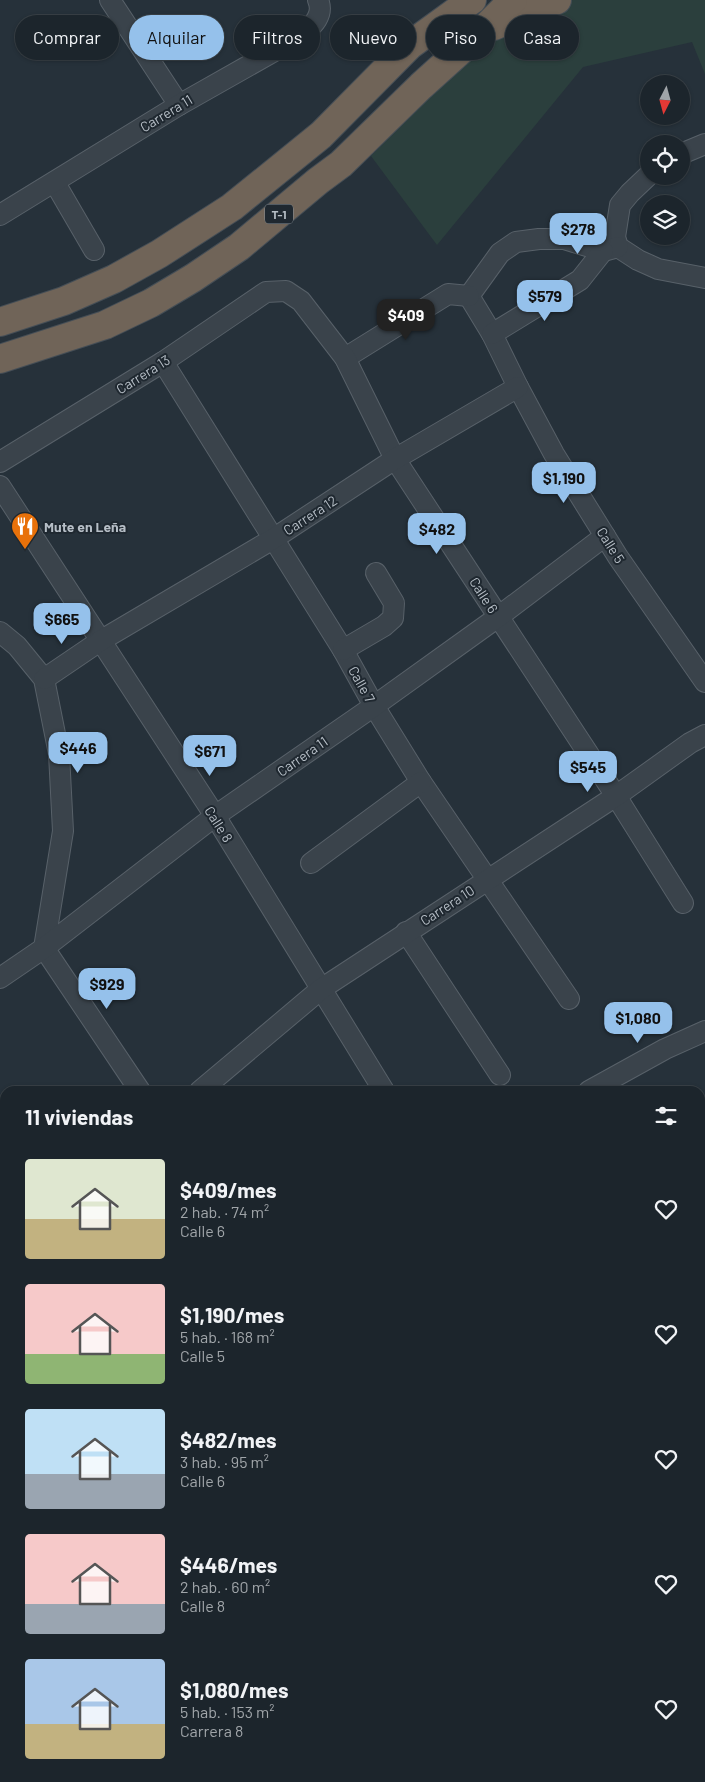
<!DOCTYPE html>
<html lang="es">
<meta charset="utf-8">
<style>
:root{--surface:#1c252c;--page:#252d34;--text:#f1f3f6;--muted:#a0a5a9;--line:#3a4248;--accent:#95c1eb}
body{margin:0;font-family:Barlow,sans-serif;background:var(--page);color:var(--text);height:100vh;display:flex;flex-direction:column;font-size:19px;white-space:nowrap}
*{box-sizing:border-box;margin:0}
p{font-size:16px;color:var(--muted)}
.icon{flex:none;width:28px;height:28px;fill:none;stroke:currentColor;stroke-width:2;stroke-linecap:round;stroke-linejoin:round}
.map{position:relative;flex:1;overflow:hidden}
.panel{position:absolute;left:0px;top:1086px;width:705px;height:696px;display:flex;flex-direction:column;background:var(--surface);border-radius:15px 15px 0 0;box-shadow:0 1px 4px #0004,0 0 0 1px var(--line)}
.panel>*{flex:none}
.top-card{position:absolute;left:15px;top:15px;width:675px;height:45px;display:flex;gap:10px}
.needle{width:32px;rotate:186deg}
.controls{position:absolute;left:640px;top:75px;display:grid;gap:10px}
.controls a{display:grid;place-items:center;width:50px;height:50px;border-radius:50%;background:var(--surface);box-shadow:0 1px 4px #0004,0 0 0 1px var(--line);font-size:25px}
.price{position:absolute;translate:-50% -42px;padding:0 11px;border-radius:10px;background:var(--accent);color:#111;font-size:16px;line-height:32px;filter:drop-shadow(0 1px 2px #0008)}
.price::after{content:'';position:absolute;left:50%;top:30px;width:15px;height:11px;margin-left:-8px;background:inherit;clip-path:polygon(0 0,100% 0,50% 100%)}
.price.selected{background:#222;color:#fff}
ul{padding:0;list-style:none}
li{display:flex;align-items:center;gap:15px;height:125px;padding:0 25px}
li span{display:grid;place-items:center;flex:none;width:140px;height:100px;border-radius:5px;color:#555}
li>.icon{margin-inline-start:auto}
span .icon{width:60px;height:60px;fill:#fffc;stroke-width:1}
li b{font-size:21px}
h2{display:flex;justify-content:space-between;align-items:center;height:60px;padding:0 25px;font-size:21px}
.pill{padding:0 18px;border-radius:22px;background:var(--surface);box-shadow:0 1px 4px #0004,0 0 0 1px var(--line);font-size:18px;line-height:45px}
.pill.selected{background:var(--accent);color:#111}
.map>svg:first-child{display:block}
.green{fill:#2b3f3d}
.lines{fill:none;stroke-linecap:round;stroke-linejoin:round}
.stream{stroke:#3e5161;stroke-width:4.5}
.minor-casing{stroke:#586169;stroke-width:22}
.highway-casing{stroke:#454e56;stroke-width:30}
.minor{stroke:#3a434b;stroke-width:20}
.highway{stroke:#706458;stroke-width:28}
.labels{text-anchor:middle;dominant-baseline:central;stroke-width:4;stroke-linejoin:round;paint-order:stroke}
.shield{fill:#1f2830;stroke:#899199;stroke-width:1}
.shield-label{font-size:12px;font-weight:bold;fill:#b6bec6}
.street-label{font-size:14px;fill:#b6bec6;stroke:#1f2830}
.poi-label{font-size:14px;font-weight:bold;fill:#b6bec6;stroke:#1f2830;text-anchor:start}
</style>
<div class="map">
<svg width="705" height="1782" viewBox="0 0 705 1782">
<rect width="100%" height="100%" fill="#26313a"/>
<g class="green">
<polygon points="536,0 705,0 705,74 692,42 583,67 437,245 371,156 469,59"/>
<polygon points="5,1363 5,1778 353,1778 352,1782 0,1782 0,1365"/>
</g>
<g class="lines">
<g class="stream">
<polyline points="0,1633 5,1643"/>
<polyline points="0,1713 5,1709"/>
</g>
<g class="minor-casing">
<g id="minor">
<polyline points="110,0 179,105"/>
<polyline points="681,154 705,144"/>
<polyline points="649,175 630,193 620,205 615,237 618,247 638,260 658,269 705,278"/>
<polyline points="55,183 94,250"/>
<path d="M0,215L179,105L301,36C311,27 325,16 318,0"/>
<polyline points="469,296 492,334 518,387 554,454 618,557 705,682"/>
<polyline points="469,296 500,253 516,242 539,239 564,239 603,251 618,247"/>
<polyline points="492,334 580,280 603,251"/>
<polyline points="345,358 448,294 469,296"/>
<polyline points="163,362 343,650 374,706 421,782 569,999"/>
<polyline points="0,462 163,362 266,292 286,291 301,301 345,358 395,459 616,796 683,903"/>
<polyline points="0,486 215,816 384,1091"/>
<polyline points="0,632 17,646 44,679 59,754 63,831 44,948 140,1091"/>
<polyline points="343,650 384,626 393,618 394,603 376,573"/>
<polyline points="44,679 100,641 273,539 395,459 518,387"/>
<polyline points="311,863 421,782"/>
<polyline points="406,932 500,1075"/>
<polyline points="0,978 44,948 215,816 374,706 498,617 605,536"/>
<polyline points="200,1091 321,989 616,796 690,743 705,735"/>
<polyline points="589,1091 665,1049 705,1031"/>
<polyline points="0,1231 5,1238"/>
<polyline points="700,1232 705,1230"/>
<polyline points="700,1453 705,1451"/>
<polyline points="519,1778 521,1782"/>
</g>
</g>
<g class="highway-casing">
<g id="highway">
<polyline points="494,26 557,0"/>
<polyline points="0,322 64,301 114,279 159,254 232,207 321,135 410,45 472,0"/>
<polyline points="0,359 105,325 151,303 193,278 239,247 318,181 341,164 421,86 483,30 513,0"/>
</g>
</g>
<use href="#minor" class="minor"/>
<use href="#highway" class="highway"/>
</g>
<defs>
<g id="restaurant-pin" transform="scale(1.4375)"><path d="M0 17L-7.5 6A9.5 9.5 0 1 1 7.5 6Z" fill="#e8710a" stroke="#1f2830"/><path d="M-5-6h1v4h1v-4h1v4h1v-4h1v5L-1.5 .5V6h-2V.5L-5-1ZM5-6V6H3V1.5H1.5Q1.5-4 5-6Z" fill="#fff"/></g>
</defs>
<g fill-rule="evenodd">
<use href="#restaurant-pin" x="25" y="526"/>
</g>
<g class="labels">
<rect class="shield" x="265" y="204.5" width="28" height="19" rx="4"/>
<g class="shield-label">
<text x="279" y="214">T-1</text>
</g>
<g class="street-label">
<text transform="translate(166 113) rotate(-31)">Carrera 11</text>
<text transform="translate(143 374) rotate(-32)">Carrera 13</text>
<text transform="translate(310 515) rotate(-33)">Carrera 12</text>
<text transform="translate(611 545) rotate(58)">Calle 5</text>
<text transform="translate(484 595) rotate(57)">Calle 6</text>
<text transform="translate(362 684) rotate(61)">Calle 7</text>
<text transform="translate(302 756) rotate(-35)">Carrera 11</text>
<text transform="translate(219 824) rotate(58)">Calle 8</text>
<text transform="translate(447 905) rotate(-33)">Carrera 10</text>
</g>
<g class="poi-label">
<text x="44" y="526">Mute en Leña</text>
</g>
</g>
</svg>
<div class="controls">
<a><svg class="needle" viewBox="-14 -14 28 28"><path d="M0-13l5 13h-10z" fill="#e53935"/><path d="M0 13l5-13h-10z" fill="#a0a5a9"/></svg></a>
<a><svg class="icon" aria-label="locate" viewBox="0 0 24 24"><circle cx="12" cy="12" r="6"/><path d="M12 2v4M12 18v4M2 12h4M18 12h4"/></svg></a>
<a><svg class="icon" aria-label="layers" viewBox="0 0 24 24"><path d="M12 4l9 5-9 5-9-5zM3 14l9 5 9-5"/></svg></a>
</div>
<b class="price" style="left:578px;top:255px">$278</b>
<b class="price" style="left:545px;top:322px">$579</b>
<b class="price selected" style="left:406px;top:341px">$409</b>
<b class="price" style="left:564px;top:504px">$1,190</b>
<b class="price" style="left:437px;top:555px">$482</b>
<b class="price" style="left:62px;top:645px">$665</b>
<b class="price" style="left:78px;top:774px">$446</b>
<b class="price" style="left:210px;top:777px">$671</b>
<b class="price" style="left:588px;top:793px">$545</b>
<b class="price" style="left:107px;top:1010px">$929</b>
<b class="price" style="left:638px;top:1044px">$1,080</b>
<div class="top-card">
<a class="pill">Comprar</a>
<a class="pill selected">Alquilar</a>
<a class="pill">Filtros</a>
<a class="pill">Nuevo</a>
<a class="pill">Piso</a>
<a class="pill">Casa</a>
</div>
<section class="panel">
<h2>11 viviendas<svg class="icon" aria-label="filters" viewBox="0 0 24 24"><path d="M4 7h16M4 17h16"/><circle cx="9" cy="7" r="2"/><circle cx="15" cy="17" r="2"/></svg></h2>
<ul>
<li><span style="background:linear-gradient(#dfe7d0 60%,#c2b280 0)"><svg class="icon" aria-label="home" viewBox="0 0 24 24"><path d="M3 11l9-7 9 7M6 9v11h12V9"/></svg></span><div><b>$409/mes</b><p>2 hab. · 74 m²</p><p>Calle 6</p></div><svg class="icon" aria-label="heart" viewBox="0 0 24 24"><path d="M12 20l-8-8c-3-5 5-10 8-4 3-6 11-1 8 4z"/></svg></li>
<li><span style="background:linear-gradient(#f6c9c9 70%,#8fb573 0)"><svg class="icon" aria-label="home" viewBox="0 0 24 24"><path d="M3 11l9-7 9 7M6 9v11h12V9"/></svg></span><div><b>$1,190/mes</b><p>5 hab. · 168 m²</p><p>Calle 5</p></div><svg class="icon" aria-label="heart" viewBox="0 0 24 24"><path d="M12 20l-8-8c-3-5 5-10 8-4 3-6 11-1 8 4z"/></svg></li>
<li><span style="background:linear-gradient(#bfe0f5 65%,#9aa5b1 0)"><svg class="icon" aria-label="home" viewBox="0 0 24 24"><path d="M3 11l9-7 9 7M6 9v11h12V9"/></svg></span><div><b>$482/mes</b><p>3 hab. · 95 m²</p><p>Calle 6</p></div><svg class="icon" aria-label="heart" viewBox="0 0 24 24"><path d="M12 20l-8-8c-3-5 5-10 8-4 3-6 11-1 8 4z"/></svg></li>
<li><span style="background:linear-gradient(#f6c9c9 70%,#9aa5b1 0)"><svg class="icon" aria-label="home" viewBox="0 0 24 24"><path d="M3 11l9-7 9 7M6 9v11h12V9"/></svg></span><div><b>$446/mes</b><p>2 hab. · 60 m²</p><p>Calle 8</p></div><svg class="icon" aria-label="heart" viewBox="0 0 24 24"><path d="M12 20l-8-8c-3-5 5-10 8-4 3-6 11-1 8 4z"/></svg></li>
<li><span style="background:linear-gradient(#a9c7e8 65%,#c2b280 0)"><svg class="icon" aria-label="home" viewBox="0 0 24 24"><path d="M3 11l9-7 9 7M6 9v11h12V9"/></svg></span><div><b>$1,080/mes</b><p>5 hab. · 153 m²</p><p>Carrera 8</p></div><svg class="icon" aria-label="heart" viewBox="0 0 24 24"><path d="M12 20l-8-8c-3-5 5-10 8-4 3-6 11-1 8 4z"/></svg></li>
</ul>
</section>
</div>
